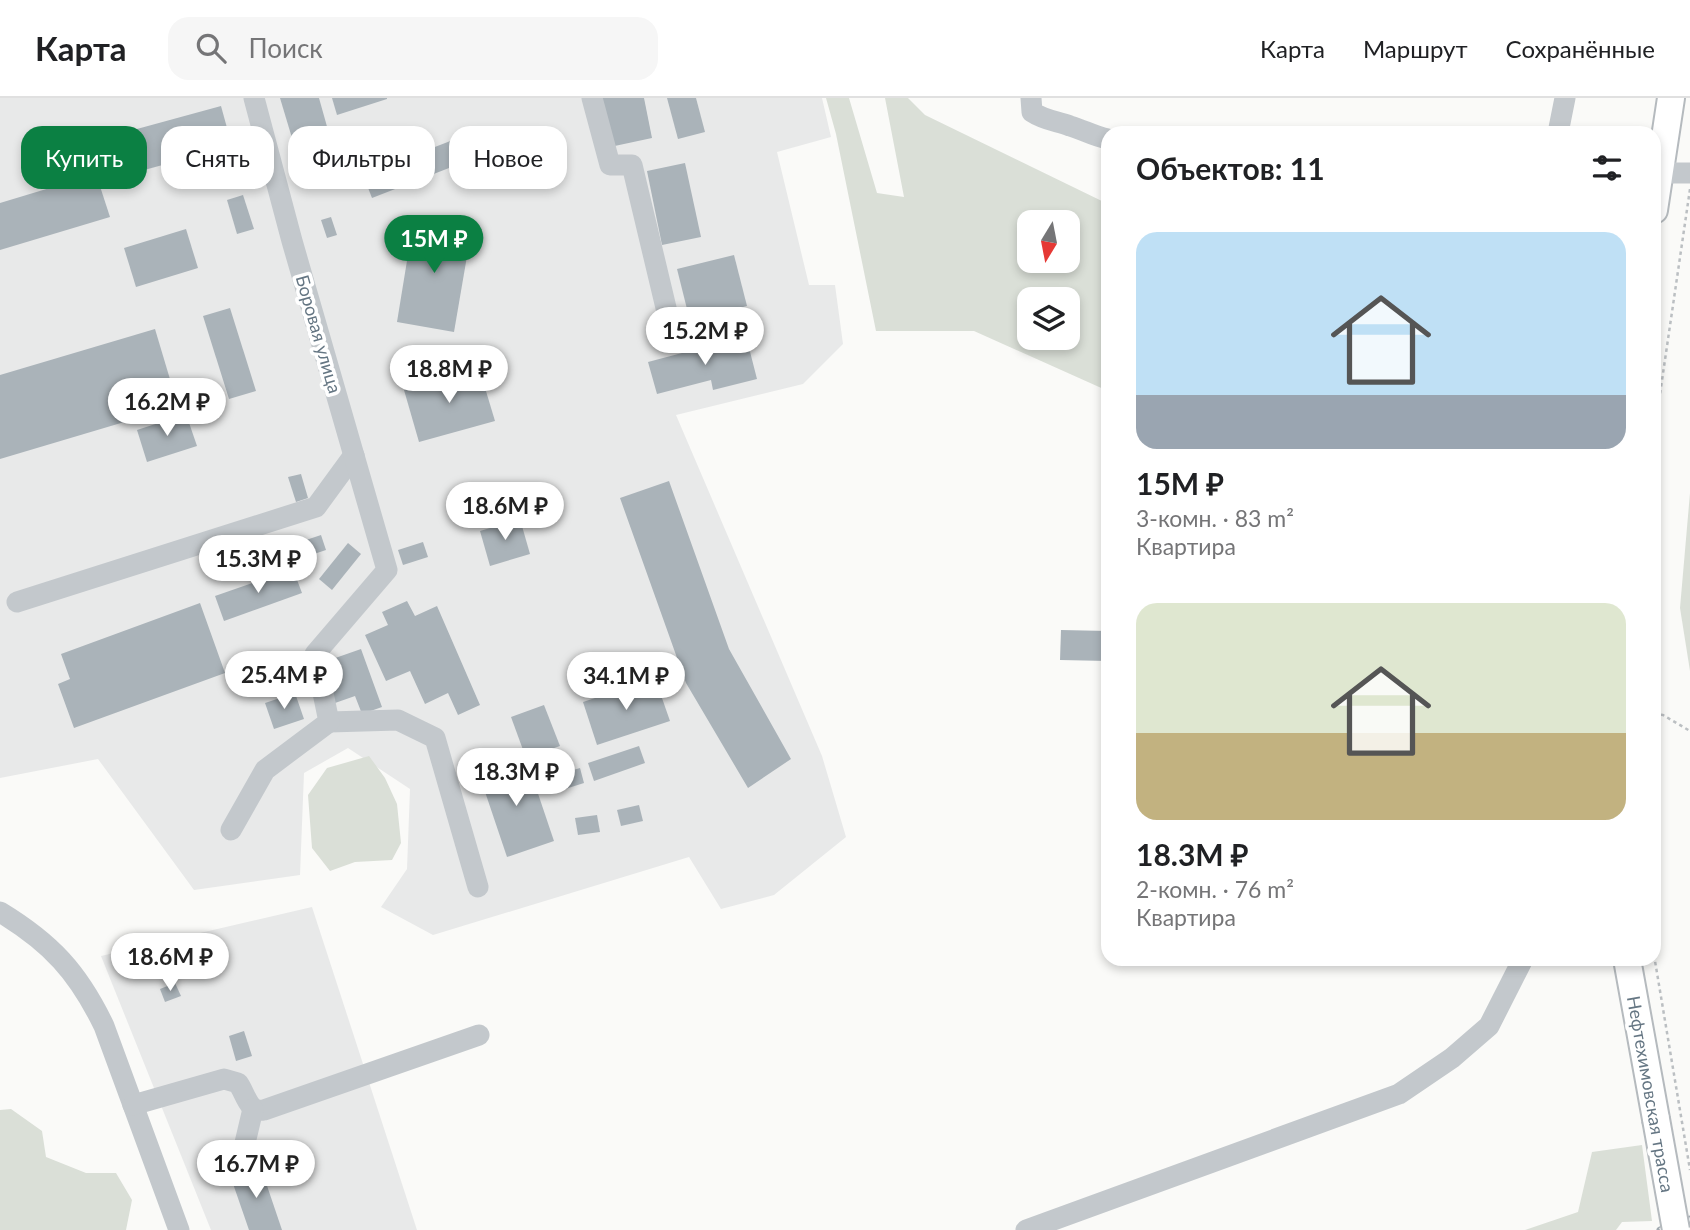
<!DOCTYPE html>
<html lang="ru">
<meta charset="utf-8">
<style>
:root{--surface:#fff;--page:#f6f6f6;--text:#202124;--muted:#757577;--line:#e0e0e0;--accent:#0b8043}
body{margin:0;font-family:Lato,sans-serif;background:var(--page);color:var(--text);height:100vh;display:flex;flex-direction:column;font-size:26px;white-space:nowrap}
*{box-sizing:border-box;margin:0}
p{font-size:23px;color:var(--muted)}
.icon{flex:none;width:38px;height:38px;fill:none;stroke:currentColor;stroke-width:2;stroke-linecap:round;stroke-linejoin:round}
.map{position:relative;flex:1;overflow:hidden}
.details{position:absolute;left:1101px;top:28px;width:560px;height:840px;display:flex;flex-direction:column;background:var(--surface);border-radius:21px;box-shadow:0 4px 10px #0003}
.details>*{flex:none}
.guide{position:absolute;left:21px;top:28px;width:665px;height:63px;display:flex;gap:14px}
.needle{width:46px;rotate:190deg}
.controls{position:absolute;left:1017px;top:112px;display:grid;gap:14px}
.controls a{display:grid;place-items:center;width:63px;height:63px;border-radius:14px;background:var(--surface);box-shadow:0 4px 10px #0003;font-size:35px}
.price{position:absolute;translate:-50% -60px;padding:0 16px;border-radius:24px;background:#fff;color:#222;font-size:23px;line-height:46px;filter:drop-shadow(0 2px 4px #0008)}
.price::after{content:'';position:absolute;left:50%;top:42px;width:21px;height:16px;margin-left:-10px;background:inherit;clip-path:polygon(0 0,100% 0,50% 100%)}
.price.on{background:var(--accent);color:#fff}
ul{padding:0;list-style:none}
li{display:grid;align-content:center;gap:14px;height:371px;padding:0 35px}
li span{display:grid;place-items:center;height:217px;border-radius:21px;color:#555}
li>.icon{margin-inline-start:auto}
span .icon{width:126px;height:126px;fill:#fffc;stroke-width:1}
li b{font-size:30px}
h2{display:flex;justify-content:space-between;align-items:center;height:84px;padding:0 35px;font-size:30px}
.pill{padding:0 24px;border-radius:21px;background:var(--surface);box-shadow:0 4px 10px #0003;font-size:24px;line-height:63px}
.pill.on{background:var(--accent);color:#fff}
header{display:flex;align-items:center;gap:42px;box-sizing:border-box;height:98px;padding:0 35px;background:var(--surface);border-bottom:2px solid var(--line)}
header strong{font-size:33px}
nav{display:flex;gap:38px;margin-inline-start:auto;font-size:24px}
.search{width:490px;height:63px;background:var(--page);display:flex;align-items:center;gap:18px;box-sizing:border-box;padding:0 24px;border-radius:21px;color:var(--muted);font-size:26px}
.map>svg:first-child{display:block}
.built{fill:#e8e9e9}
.green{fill:#dadfd7;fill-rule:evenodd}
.building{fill:#aab3b9}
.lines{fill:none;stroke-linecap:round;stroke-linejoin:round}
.major-casing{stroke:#b5babe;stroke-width:30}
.path{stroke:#bbbfc2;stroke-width:2.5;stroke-dasharray:3.5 3.5;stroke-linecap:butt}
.minor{stroke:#c3c8cc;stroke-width:21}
.major{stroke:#fff;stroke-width:26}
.rail-casing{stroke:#a2aab0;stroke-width:7}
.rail{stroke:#fff;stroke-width:4.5;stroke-dasharray:13;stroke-linecap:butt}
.major-bridge-casing{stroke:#b5babe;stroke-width:30;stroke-linecap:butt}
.major-bridge{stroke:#fff;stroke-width:26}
.labels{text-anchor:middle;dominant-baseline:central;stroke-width:7;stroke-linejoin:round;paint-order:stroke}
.street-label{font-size:18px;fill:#657683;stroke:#fff}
</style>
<header>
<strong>Карта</strong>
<div class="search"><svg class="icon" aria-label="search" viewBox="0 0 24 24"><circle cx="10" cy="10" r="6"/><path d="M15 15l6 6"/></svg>Поиск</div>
<nav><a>Карта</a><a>Маршрут</a><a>Сохранённые</a></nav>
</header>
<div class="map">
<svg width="1690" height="1132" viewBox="0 0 1690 1132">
<rect width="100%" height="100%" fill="#fafaf8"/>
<g class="built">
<polygon points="0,0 822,0 831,39 777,54 809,187 835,187 843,246 803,286 676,317 822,658 846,739 774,797 721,811 689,759 433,837 381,809 407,771 410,691 348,650 304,675 300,777 194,792 98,661 0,680"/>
<polygon points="312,809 417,1132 211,1132 101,858"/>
</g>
<g class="green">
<path d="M826,0H849L877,95L904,99L885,0H908L925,17L1108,106V293L974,233H876L836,36ZM1068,124V163H1029V124ZM1068,201V240H1029V201Z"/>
<polygon points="1690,395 1690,573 1680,510"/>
<polygon points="369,658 385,680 397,706 401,745 392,762 355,764 330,773 312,750 308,697 327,670"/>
<polygon points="11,1011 42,1033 46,1059 86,1075 116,1075 132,1102 126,1132 0,1132 0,1012"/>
<polygon points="1642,1047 1652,1123 1622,1124 1616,1132 1525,1132 1578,1114 1592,1054"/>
</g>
<g class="building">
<polygon points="280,0 319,0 333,50 298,60"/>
<polygon points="332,0 387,0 387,1 337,17"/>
<polygon points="600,0 644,0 652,40 610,49"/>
<polygon points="667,0 696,0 705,34 678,41"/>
<polygon points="221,8 232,48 126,77 115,37"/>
<polygon points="458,40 467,63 372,100 363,77"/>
<polygon points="685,65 701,139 662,147 647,73"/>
<polygon points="96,76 110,119 0,152 0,105"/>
<polygon points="243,97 254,131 237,136 227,102"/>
<polygon points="331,119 337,137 327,140 321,122"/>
<polygon points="414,120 472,129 454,234 397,224"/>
<polygon points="186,131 198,170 136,189 124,150"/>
<polygon points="734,157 747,208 690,223 677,171"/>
<polygon points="230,210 256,293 229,301 203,218"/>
<polygon points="155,231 178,308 0,361 0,277"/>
<polygon points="746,238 757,281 713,292 711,282 657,296 648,264"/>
<polygon points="479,270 495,323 419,344 404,292"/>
<polygon points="186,316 197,348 147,364 137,332"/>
<polygon points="301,376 308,400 296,404 288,379"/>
<polygon points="669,383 729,551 791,661 748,690 686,585 620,400"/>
<polygon points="520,421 530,456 490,468 480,433"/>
<polygon points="321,437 326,452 272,470 267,455"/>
<polygon points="423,444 428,459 403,467 398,452"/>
<polygon points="348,445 361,456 332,492 319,481"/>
<polygon points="293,471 302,495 224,523 215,498"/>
<polygon points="407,503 415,518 437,508 480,607 458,617 448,595 425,606 410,573 386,583 365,537 388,527 382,514"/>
<polygon points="200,505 225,575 74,630 58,586 70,581 61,556"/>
<polygon points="1061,532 1108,533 1108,563 1060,562"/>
<polygon points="361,551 382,609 362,616 355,598 335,605 321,565"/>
<polygon points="655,580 670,623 597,647 583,604"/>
<polygon points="295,595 304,621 274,631 265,605"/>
<polygon points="544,607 560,648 526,660 511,619"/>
<polygon points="639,648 645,665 594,683 588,665"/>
<polygon points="526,660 554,743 507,759 479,676"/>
<polygon points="580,670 584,685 562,692 557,677"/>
<polygon points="639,707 643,723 621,728 617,712"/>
<polygon points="597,717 600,734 578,737 575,720"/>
<polygon points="175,885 181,898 165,904 160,891"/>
<polygon points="244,933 252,958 236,963 229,938"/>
<polygon points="260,1067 282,1132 249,1132 230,1077"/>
</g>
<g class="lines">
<g class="major-casing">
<g id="major">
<polyline points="1654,112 1671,0"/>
<polyline points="1627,861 1656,1021"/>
</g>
</g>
<g class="path">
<polyline points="1654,337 1690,91"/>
<polyline points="1654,616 1663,617 1690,633"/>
<polyline points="1654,857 1690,1072"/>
</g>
<g class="minor">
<polyline points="592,0 610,67 632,67 672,235"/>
<path d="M1031,0L1032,14C1044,22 1056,23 1070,28C1084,32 1093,38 1108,41"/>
<polyline points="1558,35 1565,0"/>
<polyline points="1659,75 1690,75"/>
<polyline points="17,504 316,409 354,357"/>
<polyline points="329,624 398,622 435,640 478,789"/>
<polyline points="231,732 265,672 329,624 315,556 387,472 292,143 254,0"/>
<path d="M0,814C51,845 78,874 104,928L179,1132"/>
<path d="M133,1007L224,981L238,985C246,996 248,1015 264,1012L479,937"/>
<polyline points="245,1045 253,1011"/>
<polyline points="1026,1132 1399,996 1452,960 1489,928 1523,861"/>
</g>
<use href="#major" class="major"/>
<g class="rail-casing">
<polyline id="rail" points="1660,1132 1690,1121"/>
</g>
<use href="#rail" class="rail"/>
<g class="major-bridge-casing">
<polyline id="major-bridge" points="1656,1021 1676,1132"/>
</g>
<use href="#major-bridge" class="major-bridge"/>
</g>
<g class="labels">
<g class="street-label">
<text transform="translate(319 236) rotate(74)">Боровая улица</text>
<text transform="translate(1651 996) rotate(80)">Нефтехимовская трасса</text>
</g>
</g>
</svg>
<div class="controls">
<a><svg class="needle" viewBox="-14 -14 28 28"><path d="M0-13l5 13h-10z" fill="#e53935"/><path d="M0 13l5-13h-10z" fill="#757577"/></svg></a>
<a><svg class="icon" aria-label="layers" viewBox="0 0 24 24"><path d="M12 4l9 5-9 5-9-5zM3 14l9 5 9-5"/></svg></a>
</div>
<b class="price on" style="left:434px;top:177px">15M ₽</b>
<b class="price" style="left:705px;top:269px">15.2M ₽</b>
<b class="price" style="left:449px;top:307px">18.8M ₽</b>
<b class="price" style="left:167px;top:340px">16.2M ₽</b>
<b class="price" style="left:505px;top:444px">18.6M ₽</b>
<b class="price" style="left:258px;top:497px">15.3M ₽</b>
<b class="price" style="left:284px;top:613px">25.4M ₽</b>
<b class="price" style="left:626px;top:614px">34.1M ₽</b>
<b class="price" style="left:516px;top:710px">18.3M ₽</b>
<b class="price" style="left:170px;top:895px">18.6M ₽</b>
<b class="price" style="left:256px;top:1102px">16.7M ₽</b>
<div class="guide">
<a class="pill on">Купить</a>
<a class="pill">Снять</a>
<a class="pill">Фильтры</a>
<a class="pill">Новое</a>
</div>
<section class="details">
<h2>Объектов: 11<svg class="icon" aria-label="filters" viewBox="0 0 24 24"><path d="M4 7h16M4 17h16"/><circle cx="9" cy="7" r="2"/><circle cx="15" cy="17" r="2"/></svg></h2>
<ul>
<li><span style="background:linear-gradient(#bfe0f5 75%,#9aa5b1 0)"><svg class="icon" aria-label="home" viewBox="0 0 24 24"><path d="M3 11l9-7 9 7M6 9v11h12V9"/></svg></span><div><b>15M ₽</b><p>3-комн. · 83 m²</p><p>Квартира</p></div></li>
<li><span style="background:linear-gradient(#dfe7d0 60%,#c2b280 0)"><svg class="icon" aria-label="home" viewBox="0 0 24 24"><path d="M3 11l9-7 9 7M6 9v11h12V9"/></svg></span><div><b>18.3M ₽</b><p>2-комн. · 76 m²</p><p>Квартира</p></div></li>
</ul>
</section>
</div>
